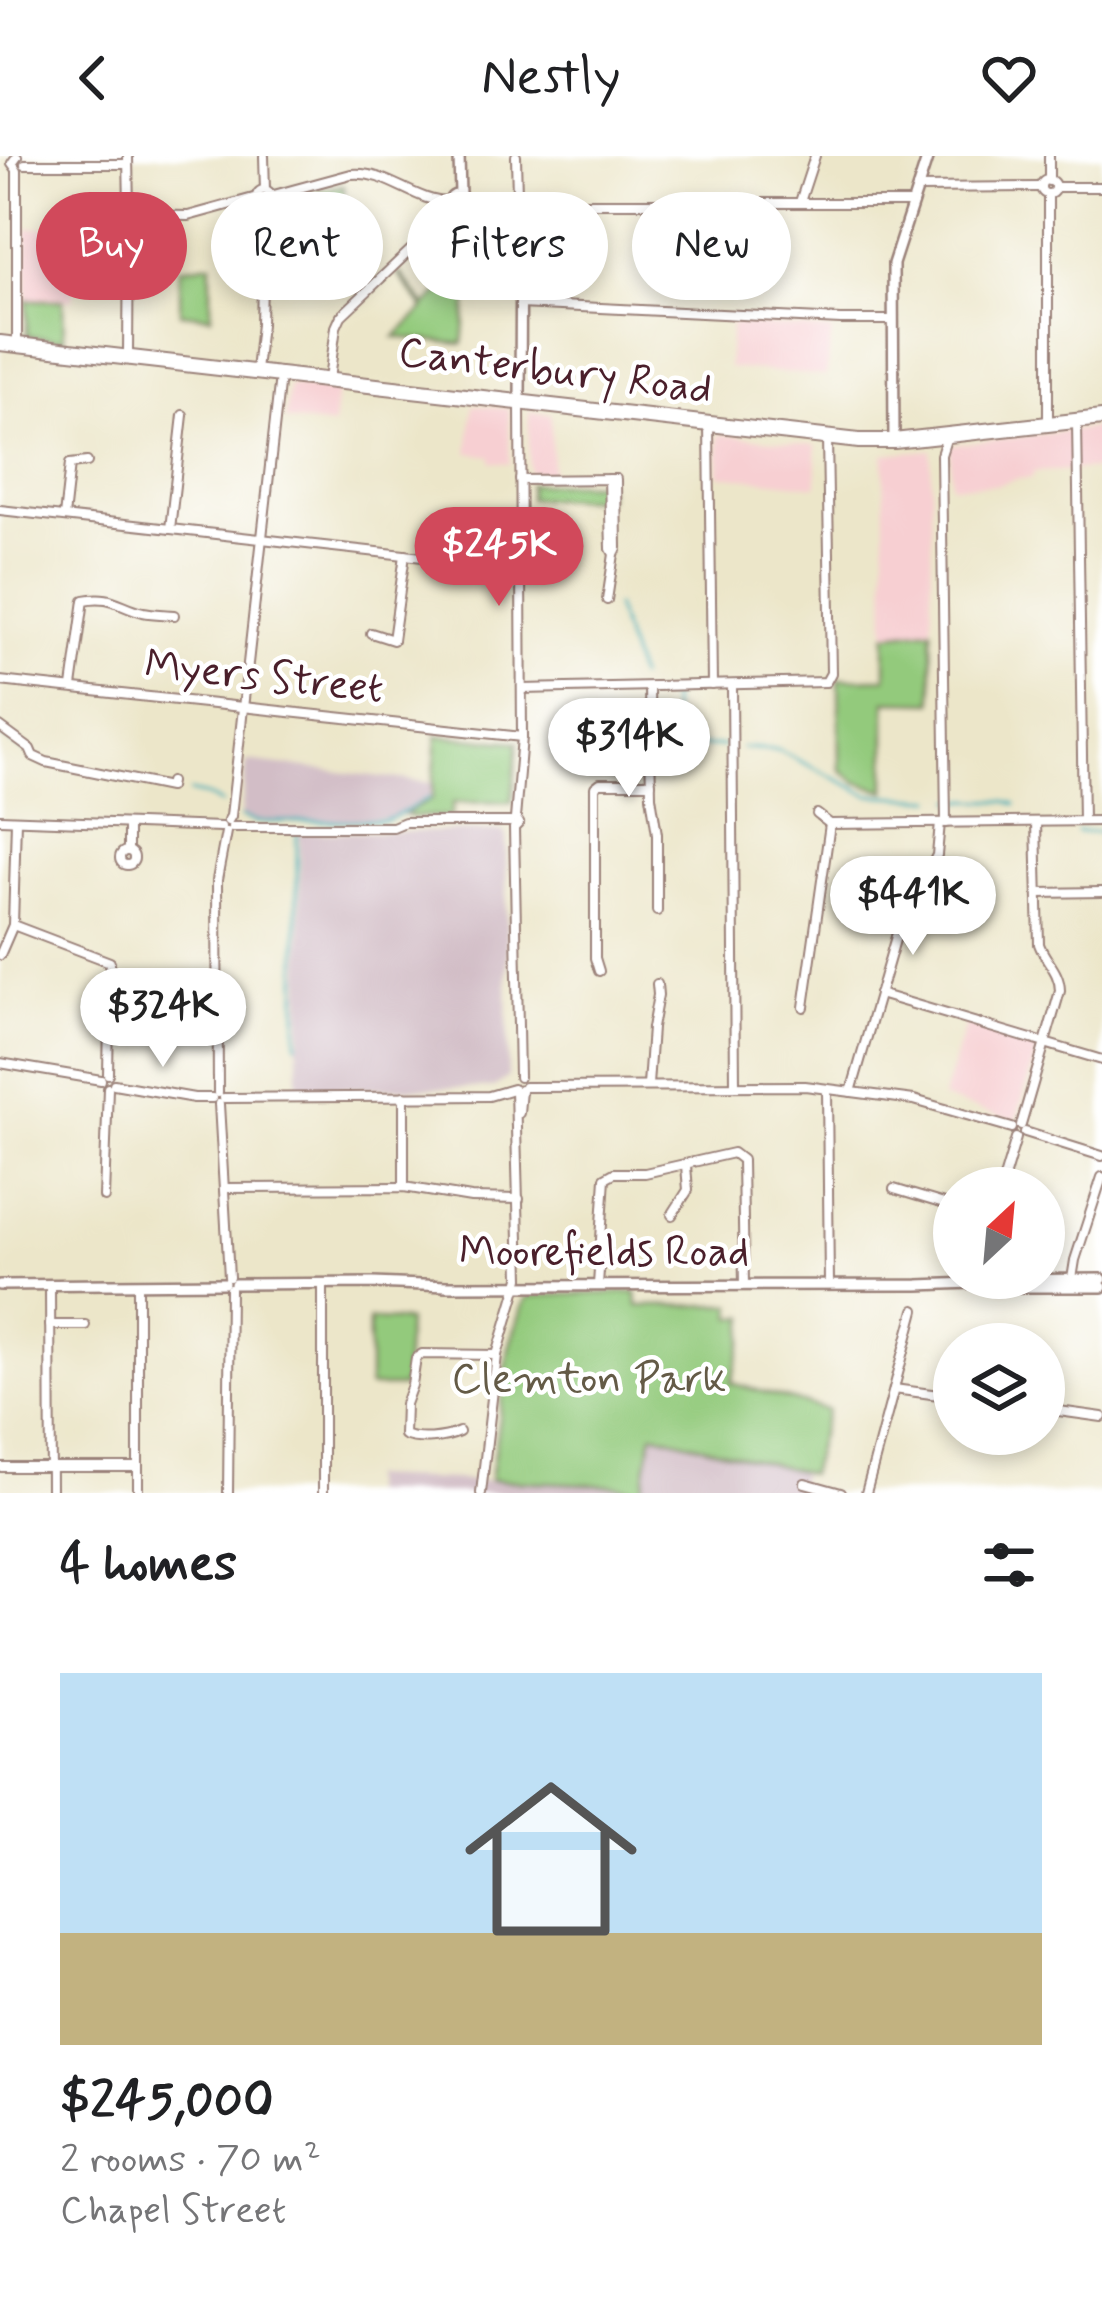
<!DOCTYPE html>
<meta charset="utf-8">
<style>
:root{--surface:#fff;--page:#f2f2f2;--text:#202124;--muted:#757577;--line:#e0e0e0;--accent:#d1495b}
body{margin:0;font-family:Mynerve,sans-serif;background:var(--page);color:var(--text);height:100vh;display:flex;flex-direction:column;font-size:45px;white-space:nowrap}
*{box-sizing:border-box;margin:0}
p{font-size:39px;color:var(--muted)}
.icon{flex:none;width:66px;height:66px;fill:none;stroke:currentColor;stroke-width:2;stroke-linecap:round;stroke-linejoin:round}
.map{position:relative;height:1337px;overflow:hidden}
.details{display:flex;flex-direction:column;background:var(--surface);flex:1}
.details>*{flex:none}
.guide{position:absolute;left:36px;top:36px;width:1032px;height:108px;display:flex;gap:24px}
.needle{width:78px;rotate:26deg}
.controls{position:absolute;left:933px;top:1011px;display:grid;gap:24px}
.controls a{display:grid;place-items:center;width:132px;height:132px;border-radius:50%;background:var(--surface);box-shadow:0 6px 18px #0003;font-size:60px}
.price{position:absolute;translate:-50% -102px;padding:0 27px;border-radius:42px;background:#fff;color:#222;font-size:39px;line-height:78px;filter:drop-shadow(0 3px 6px #0008)}
.price::after{content:'';position:absolute;left:50%;top:72px;width:36px;height:27px;margin-left:-18px;background:inherit;clip-path:polygon(0 0,100% 0,50% 100%)}
.price.on{background:var(--accent);color:#fff}
ul{padding:0;list-style:none}
li{display:grid;align-content:center;gap:24px;height:636px;padding:0 60px}
li+li{border-top:3px solid var(--line)}
li span{display:grid;place-items:center;height:372px;border-radius:0px;color:#555}
li>.icon{margin-inline-start:auto}
span .icon{width:216px;height:216px;fill:#fffc;stroke-width:1}
li b{font-size:51px}
h2{display:flex;justify-content:space-between;align-items:center;height:144px;padding:0 60px;font-size:51px}
.pill{padding:0 42px;border-radius:54px;background:var(--surface);box-shadow:0 6px 18px #0003;font-size:42px;line-height:108px}
.pill.on{background:var(--accent);color:#fff}
header{display:flex;justify-content:space-between;align-items:center;height:156px;padding:0 60px;background:var(--surface);font-size:54px;font-weight:600}
.map>svg:first-child{display:block}
.built{fill:#f7cfd2}
.industrial{fill:#d2bdc6}
.green{fill:#93ca7c;stroke:#6e7454;stroke-width:3}
.lines{fill:none;stroke-linecap:round;stroke-linejoin:round}
.stream{stroke:#3eaeb8;stroke-width:3}
.minor-casing{stroke:#9b827a;stroke-width:12}
.tertiary-casing{stroke:#9b827a;stroke-width:14}
.secondary-casing{stroke:#9b827a;stroke-width:14}
.trunk-casing{stroke:#9b827a;stroke-width:18}
.minor{stroke:#fff;stroke-width:8}
.tertiary{stroke:#fff;stroke-width:9}
.secondary{stroke:#fff;stroke-width:9}
.trunk{stroke:#fff;stroke-width:14}
.labels{text-anchor:middle;dominant-baseline:central;stroke-width:9;stroke-linejoin:round;paint-order:stroke}
.street-label{font-size:42px;fill:#4a1f2b;stroke:#fff}
.park-label{font-size:42px;fill:#645b47;stroke:#fff}
</style>
<header><svg class="icon" aria-label="back" viewBox="0 0 24 24"><path d="M15 5l-7 7 7 7"/></svg>Nestly<svg class="icon" aria-label="heart" viewBox="0 0 24 24"><path d="M12 20l-8-8c-3-5 5-10 8-4 3-6 11-1 8 4z"/></svg></header>
<div class="map">
<svg width="1102" height="1337" viewBox="0 0 1102 1337">
<rect width="100%" height="100%" fill="#fff"/>
<filter id="ink" filterUnits="userSpaceOnUse"><feTurbulence type="fractalNoise" baseFrequency=".00833" numOctaves="2"/><feDisplacementMap in="SourceGraphic" scale="24" xChannelSelector="R" yChannelSelector="G"/><feConvolveMatrix kernelMatrix="1 2 1 2 8 2 1 2 1" color-interpolation-filters="sRGB"/></filter>
<filter id="wash" filterUnits="userSpaceOnUse"><feTurbulence type="fractalNoise" baseFrequency=".004" numOctaves="4" result="noise"/><feDisplacementMap in="SourceGraphic" scale="48" xChannelSelector="R" yChannelSelector="G"/><feGaussianBlur stdDeviation="2.7" result="paint"/><feColorMatrix in="noise" values="0 0 0 0 0 0 0 0 0 0 0 0 0 0 0 0 0 1.4 0 .05"/><feComposite in="paint" operator="in"/></filter>
<g filter="url(#wash)">
<rect width="100%" height="100%" fill="#ece6c9"/>
<g class="built">
<polygon points="26,72 82,72 82,131 73,132 73,144 27,144"/>
<polygon points="731,167 832,175 826,220 728,212"/>
<polygon points="289,229 337,234 333,270 285,264"/>
<polygon points="473,249 509,253 510,308 491,306 491,300 468,297"/>
<polygon points="529,256 551,258 552,317 529,317"/>
<polygon points="1102,271 1102,313 1033,316 1033,322 1017,323 996,329 951,329 950,289"/>
<polygon points="718,278 816,289 817,330 719,319"/>
<polygon points="931,294 932,473 886,478 884,298"/>
<polygon points="966,867 1039,889 1016,965 942,943"/>
</g>
<g class="industrial">
<polygon points="247,605 433,627 430,640 403,655 410,661 397,658 389,662 255,665 241,659"/>
<polygon points="503,675 506,678 508,921 493,932 298,932 298,888 301,883 300,677"/>
<polygon points="652,1277 801,1316 797,1334 807,1337 368,1337 368,1321 612,1329 641,1334"/>
</g>
<g class="green">
<polygon points="343,29 350,84 317,116 314,114 315,80 324,77 316,36"/>
<polygon points="211,107 211,160 180,157 180,112"/>
<polygon points="471,107 463,188 395,181 424,153 398,119 400,117 426,150"/>
<polygon points="27,144 63,144 64,184 27,180"/>
<polygon points="603,327 607,330 607,342 529,343 529,328"/>
<polygon points="932,473 933,546 886,545 886,635 856,626 840,613 839,523 886,522 886,478"/>
<polygon points="437,580 518,586 512,646 453,647 451,660 410,661 405,658 432,643"/>
<polygon points="637,1136 638,1150 732,1149 733,1162 746,1161 743,1186 731,1227 827,1254 809,1318 653,1277 642,1334 612,1329 490,1324 509,1191 525,1143 530,1140"/>
<polygon points="369,1164 407,1165 403,1231 369,1231"/>
</g>
<g class="lines">
<g class="stream">
<polyline points="615,450 638,521"/>
<path d="M671,540C672,592 671,591 723,590"/>
<polyline points="0,578 26,595"/>
<polyline points="658,591 680,591"/>
<polyline points="742,592 778,594 869,639 934,643"/>
<polyline points="556,595 643,592"/>
<polyline points="190,636 207,640 221,648"/>
<polyline points="953,644 1005,645 1016,648"/>
<polyline points="241,661 256,666 384,664 392,662 429,642"/>
<polyline points="1077,676 1102,676"/>
<polyline points="297,887 297,678"/>
</g>
</g>
</g>
<g filter="url(#ink)">
<g class="lines">
<g class="minor-casing">
<g id="minor">
<polyline points="17,0 12,7 17,14 17,187"/>
<polyline points="128,0 129,53"/>
<polyline points="264,0 265,34"/>
<polyline points="516,0 517,40"/>
<polyline points="1049,0 1049,25"/>
<polyline points="25,8 128,8"/>
<circle cx="1048" cy="31" r="7"/>
<polyline points="1055,31 1102,31"/>
<polyline points="917,32 1041,31"/>
<circle cx="264" cy="41" r="7"/>
<polyline points="1048,38 1048,267"/>
<path d="M270,40L351,18C388,14 414,47 451,46"/>
<polyline points="800,46 815,0"/>
<polyline points="525,47 913,47"/>
<polyline points="135,59 188,60 257,41"/>
<polyline points="82,113 129,113"/>
<polyline points="520,148 841,164 892,164"/>
<polyline points="128,199 129,63"/>
<polyline points="256,215 261,168 264,47"/>
<polyline points="329,223 336,171 341,160 437,69 459,52"/>
<polyline points="1077,266 1083,665"/>
<polyline points="709,268 712,529"/>
<polyline points="520,324 616,323 617,392 614,398 611,393 609,323"/>
<polyline points="0,354 521,412"/>
<polyline points="64,361 70,308 87,306"/>
<polyline points="170,373 183,259"/>
<polyline points="607,444 614,398"/>
<polyline points="371,477 393,484 405,399"/>
<polyline points="0,525 522,581"/>
<polyline points="732,529 735,929"/>
<path d="M72,531L84,444C111,438 119,450 143,456C153,458 164,458 174,459"/>
<polyline points="649,531 651,640 657,678 657,755"/>
<polyline points="522,533 826,526 831,517 827,282"/>
<polyline points="0,571 30,593 33,600 46,606 169,631 170,626"/>
<polyline points="817,658 830,668"/>
<polyline points="0,663 221,671"/>
<polyline points="515,663 522,581 520,247"/>
<polyline points="516,663 519,667 514,672 519,921"/>
<polyline points="228,665 231,660 280,220"/>
<polyline points="946,667 941,299 947,280"/>
<polyline points="830,668 1102,665"/>
<polyline points="232,671 393,671 405,666 510,666"/>
<circle cx="127" cy="702" r="7"/>
<polyline points="128,695 128,669"/>
<polyline points="1038,737 1102,736"/>
<polyline points="910,751 946,769"/>
<polyline points="13,769 110,806 108,918"/>
<polyline points="0,799 13,769 16,664"/>
<polyline points="599,815 595,802 595,631 600,627 651,627"/>
<polyline points="879,838 1102,904"/>
<polyline points="804,851 830,668"/>
<polyline points="0,907 101,924"/>
<polyline points="114,928 194,942 212,942"/>
<polyline points="648,929 652,872 658,839 657,828"/>
<polyline points="525,931 805,930 914,944 1012,972"/>
<polyline points="827,933 829,1128"/>
<polyline points="851,936 897,777 937,699 940,667"/>
<polyline points="218,937 217,724 226,676"/>
<polyline points="404,940 404,1031"/>
<polyline points="224,942 489,940 513,933"/>
<polyline points="219,948 229,1121"/>
<polyline points="519,957 521,934"/>
<path d="M1021,969L1060,835C1060,815 1045,805 1039,788L1036,666"/>
<polyline points="1025,976 1102,1000"/>
<polyline points="225,1032 404,1031 471,1042 519,1043"/>
<polyline points="1001,1032 1016,982"/>
<polyline points="894,1033 954,1051"/>
<polyline points="104,1041 108,932"/>
<polyline points="672,1059 688,1034 686,1010"/>
<polyline points="1072,1123 1075,1104 1102,1021"/>
<polyline points="50,1129 51,1337"/>
<polyline points="598,1129 605,1022 614,1017 645,1017 733,997 742,1004 744,1129"/>
<polyline points="50,1169 85,1169"/>
<polyline points="894,1233 954,1241"/>
<polyline points="1044,1253 1102,1261"/>
<path d="M459,1276C444,1283 419,1285 404,1279L405,1248L412,1229L416,1202L422,1198L497,1199"/>
<polyline points="0,1311 138,1311"/>
<polyline points="805,1327 841,1337"/>
<polyline points="138,1337 138,1130"/>
<polyline points="228,1337 230,1133"/>
<polyline points="323,1337 323,1127"/>
<polyline points="481,1337 497,1199 520,1122 515,934"/>
<polyline points="866,1337 915,1154"/>
</g>
</g>
<g class="tertiary-casing">
<g id="tertiary">
<polyline points="459,0 460,39"/>
<circle cx="457" cy="46" r="7"/>
<circle cx="518" cy="46" r="7"/>
<polyline points="464,46 512,47"/>
<polyline points="520,246 521,53"/>
<polyline points="894,285 893,108 928,0"/>
</g>
</g>
<g class="secondary-casing">
<g id="secondary">
<polyline points="235,1128 373,1127 447,1130 918,1129 973,1127 988,1124 1102,1123"/>
<polyline points="976,1128 987,1131 1102,1131"/>
<polyline points="0,1129 224,1127"/>
</g>
</g>
<g class="trunk-casing">
<polyline id="trunk" points="0,187 859,285 894,285 1102,262"/>
</g>
<use href="#minor" class="minor"/>
<use href="#tertiary" class="tertiary"/>
<use href="#secondary" class="secondary"/>
<use href="#trunk" class="trunk"/>
</g>
</g>
<g class="labels">
<g class="street-label">
<text transform="translate(555 216) rotate(7)">Canterbury Road</text>
<text transform="translate(264 522) rotate(6)">Myers Street</text>
<text x="604" y="1097">Moorefields Road</text>
</g>
<g class="park-label">
<text x="589" y="1224">Clemton Park</text>
</g>
</g>
</svg>
<div class="controls">
<a><svg class="needle" viewBox="-14 -14 28 28"><path d="M0-13l5 13h-10z" fill="#e53935"/><path d="M0 13l5-13h-10z" fill="#757577"/></svg></a>
<a><svg class="icon" aria-label="layers" viewBox="0 0 24 24"><path d="M12 4l9 5-9 5-9-5zM3 14l9 5 9-5"/></svg></a>
</div>
<b class="price on" style="left:499px;top:453px">$245K</b>
<b class="price" style="left:629px;top:644px">$314K</b>
<b class="price" style="left:913px;top:802px">$441K</b>
<b class="price" style="left:163px;top:914px">$324K</b>
<div class="guide">
<a class="pill on">Buy</a>
<a class="pill">Rent</a>
<a class="pill">Filters</a>
<a class="pill">New</a>
</div>
</div>
<section class="details">
<h2>4 homes<svg class="icon" aria-label="filters" viewBox="0 0 24 24"><path d="M4 7h16M4 17h16"/><circle cx="9" cy="7" r="2"/><circle cx="15" cy="17" r="2"/></svg></h2>
<ul>
<li><span style="background:linear-gradient(#bfe0f5 70%,#c2b280 0)"><svg class="icon" aria-label="home" viewBox="0 0 24 24"><path d="M3 11l9-7 9 7M6 9v11h12V9"/></svg></span><div><b>$245,000</b><p>2 rooms · 70 m²</p><p>Chapel Street</p></div></li>
</ul>
</section>
